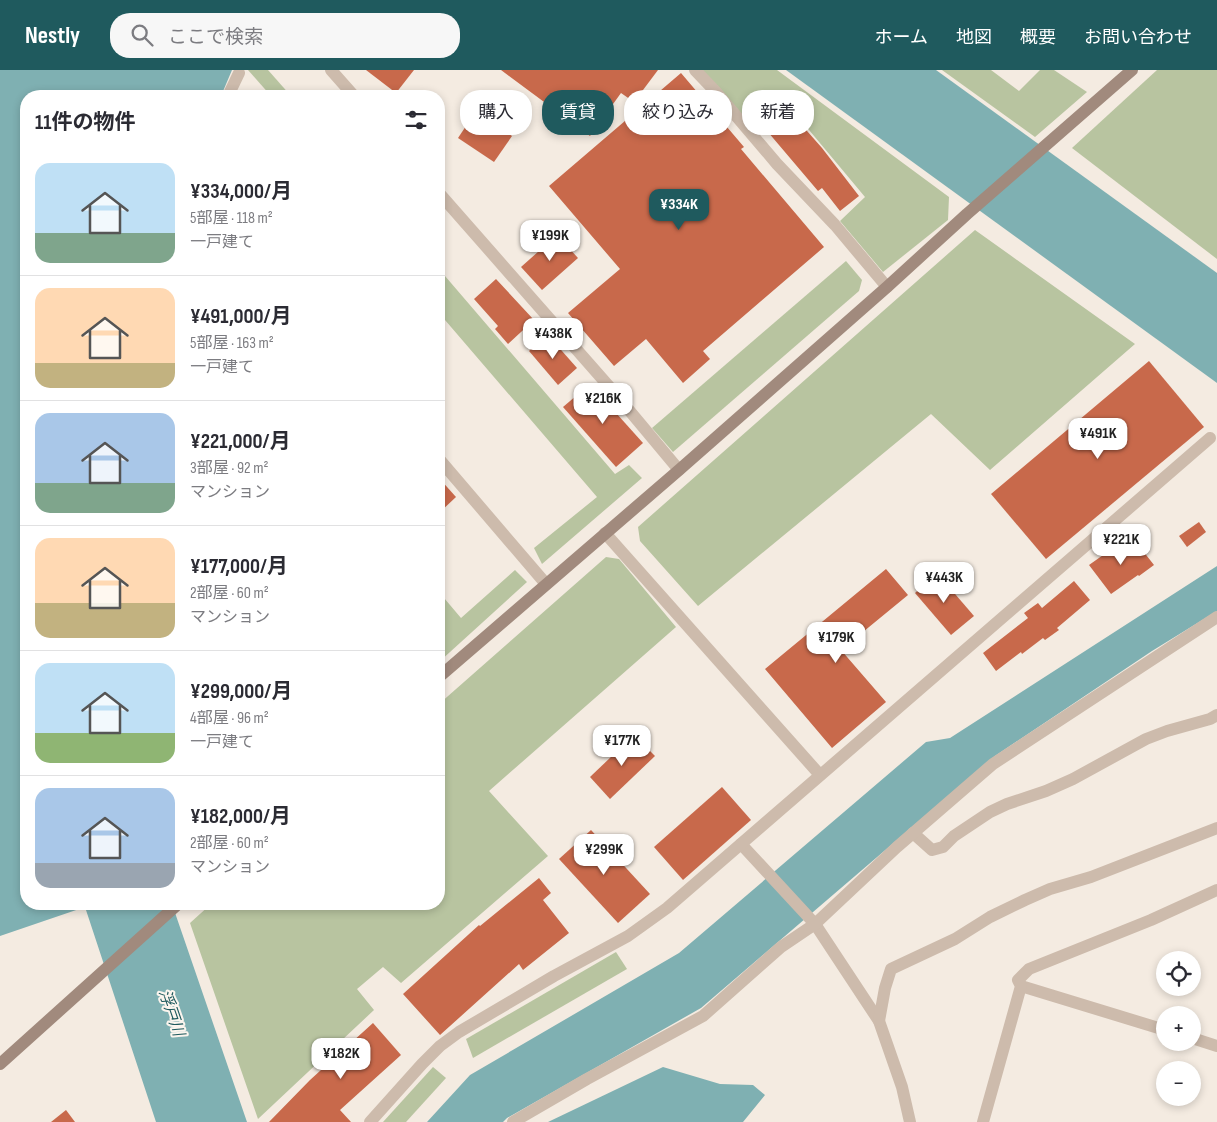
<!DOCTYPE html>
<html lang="ja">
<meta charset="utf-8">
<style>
:root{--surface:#fff;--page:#f7f7f7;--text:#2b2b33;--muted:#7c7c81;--line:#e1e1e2;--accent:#1f5a5e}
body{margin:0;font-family:"Sofia Sans Condensed","Noto Sans JP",sans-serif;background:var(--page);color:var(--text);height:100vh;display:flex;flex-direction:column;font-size:19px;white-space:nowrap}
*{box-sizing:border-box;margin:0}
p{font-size:16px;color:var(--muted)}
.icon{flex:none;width:28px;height:28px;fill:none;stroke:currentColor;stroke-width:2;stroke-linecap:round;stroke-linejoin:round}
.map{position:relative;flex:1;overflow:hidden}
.drawer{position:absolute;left:20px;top:20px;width:425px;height:820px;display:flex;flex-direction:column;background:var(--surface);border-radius:20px;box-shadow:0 2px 8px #0003}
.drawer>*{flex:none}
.guide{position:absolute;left:460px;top:20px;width:475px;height:45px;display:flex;gap:10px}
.buttons{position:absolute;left:1156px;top:881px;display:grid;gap:10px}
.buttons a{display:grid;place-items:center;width:45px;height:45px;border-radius:50%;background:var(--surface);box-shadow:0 2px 8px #0003;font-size:25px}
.price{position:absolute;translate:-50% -42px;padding:0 11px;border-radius:10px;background:#fff;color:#222;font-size:16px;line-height:32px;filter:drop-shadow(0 1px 2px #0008)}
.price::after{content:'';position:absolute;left:50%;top:30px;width:15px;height:11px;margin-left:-8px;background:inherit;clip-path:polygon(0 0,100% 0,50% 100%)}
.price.active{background:var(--accent);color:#fff}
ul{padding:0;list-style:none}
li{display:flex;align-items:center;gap:15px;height:125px;padding:0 15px}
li+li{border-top:1px solid var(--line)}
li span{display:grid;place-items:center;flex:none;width:140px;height:100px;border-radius:15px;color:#555}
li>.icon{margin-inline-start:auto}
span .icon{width:60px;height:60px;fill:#fffc;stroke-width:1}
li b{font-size:21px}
h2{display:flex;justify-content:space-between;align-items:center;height:60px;padding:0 15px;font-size:21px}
.pill{padding:0 18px;border-radius:20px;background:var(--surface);box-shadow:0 2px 8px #0003;font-size:18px;line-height:45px}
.pill.active{background:var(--accent);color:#fff}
header{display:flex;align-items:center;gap:30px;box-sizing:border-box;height:70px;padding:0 25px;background:var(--accent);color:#fff}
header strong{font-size:24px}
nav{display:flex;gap:28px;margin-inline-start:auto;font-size:18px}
.search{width:350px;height:45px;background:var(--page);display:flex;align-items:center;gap:12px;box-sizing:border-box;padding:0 18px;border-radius:20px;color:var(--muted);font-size:19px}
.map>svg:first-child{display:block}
.green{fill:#b8c4a0}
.water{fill:#7fb0b2}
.building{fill:#c8694b}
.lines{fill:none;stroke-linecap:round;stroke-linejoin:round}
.street{stroke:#cdbbac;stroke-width:12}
.secondary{stroke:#a18a7d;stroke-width:12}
.labels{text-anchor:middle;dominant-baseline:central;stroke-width:4;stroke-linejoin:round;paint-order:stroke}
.water-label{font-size:16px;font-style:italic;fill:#1f5a5e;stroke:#fbf5ee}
</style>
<header>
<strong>Nestly</strong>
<div class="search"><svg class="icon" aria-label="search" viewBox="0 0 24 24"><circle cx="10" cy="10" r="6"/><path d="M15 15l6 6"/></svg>ここで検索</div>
<nav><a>ホーム</a><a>地図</a><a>概要</a><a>お問い合わせ</a></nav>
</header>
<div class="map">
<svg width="1217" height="1052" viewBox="0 0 1217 1052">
<rect width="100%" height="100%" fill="#f4ebe1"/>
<g class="green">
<polygon points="248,0 268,0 291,26 271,26"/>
<polygon points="702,0 777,0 949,127 948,150 883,202 840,151 865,127 784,30 752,56"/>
<polygon points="942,0 991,0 1019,21 1040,0 1054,0 1087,22 1035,67"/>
<polygon points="1157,0 1217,0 1217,189 1072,78"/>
<polygon points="975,160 1135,274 990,400 931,344 698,536 640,471 638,457"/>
<polygon points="846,191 862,210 859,221 673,382 652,358"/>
<polygon points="439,199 615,404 629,395 642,408 542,494 534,478 597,427 439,243"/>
<polygon points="606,487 619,489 676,557 489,721 548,786 401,913 383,897 357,919 374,940 258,1049 190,853 211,834 439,834 439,634"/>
<polygon points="515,500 527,512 439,592 439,570 441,567 439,564 439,522 461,548"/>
<polygon points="616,882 627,899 473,988 466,969"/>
<polygon points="433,997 446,1008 406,1052 383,1052"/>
</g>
<g class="water">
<polygon points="0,0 232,0 221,26 26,26 26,834 172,834 247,1052 156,1052 85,837 0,866"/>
<polygon points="786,0 936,0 1217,203 1217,313"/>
<polygon points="1217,496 1217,541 1152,581 995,686 701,938 507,1048 503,1052 427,1052 470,1005 679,883 926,672 950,668"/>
<polygon points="663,997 720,1014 753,1015 765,1025 743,1052 548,1052"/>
</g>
<g class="building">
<polygon points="366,0 414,0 396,23"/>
<polygon points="501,0 658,0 634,32 621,23 590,66"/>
<polygon points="681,3 744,77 741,79 824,177 703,281 710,289 683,313 646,269 614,296 568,243 620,199 549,116"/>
<polygon points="785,36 822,78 859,126 840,141 822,118 818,121 762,55"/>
<polygon points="476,41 512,66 494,92 458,68"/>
<polygon points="557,165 578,188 542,220 521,197"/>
<polygon points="496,209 534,250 508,274 495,259 498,256 474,229"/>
<polygon points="547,264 577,298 558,315 529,281"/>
<polygon points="1149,291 1204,357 1046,489 991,424"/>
<polygon points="590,314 643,373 616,397 563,337"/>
<polygon points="439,408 456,427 439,443"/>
<polygon points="1199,452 1206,462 1187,477 1179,466"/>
<polygon points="1132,467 1154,495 1139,506 1138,505 1111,524 1089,495 1106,483 1108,485"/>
<polygon points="886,499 908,525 841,580 886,632 832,678 765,599"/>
<polygon points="937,503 974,546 951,565 915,523"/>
<polygon points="1074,511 1090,530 1057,558 1059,560 1045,570 1043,568 1022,584 1021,582 996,601 983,583 1028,548 1024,543 1038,533 1042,538"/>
<polygon points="634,665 655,686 610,729 590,707"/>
<polygon points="722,717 751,750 683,810 654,777"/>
<polygon points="591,760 650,824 618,853 559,789"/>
<polygon points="539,808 551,823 543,830 569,863 523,900 519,894 440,965 403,924 479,855 480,856"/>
<polygon points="373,953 401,985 340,1040 351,1052 269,1052 310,1010"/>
<polygon points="66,1040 75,1052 51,1052"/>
</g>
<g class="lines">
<g class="street">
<polyline points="331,0 354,26"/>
<polyline points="695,0 715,21 777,94 835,155 887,217"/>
<polyline points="228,26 239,3"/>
<polyline points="439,123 613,321 679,400"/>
<polyline points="439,389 546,514"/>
<polyline points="605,463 820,705"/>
<polyline points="913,763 932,780 943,777 954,766 990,742 1007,734 1046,721 1073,709 1146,669 1167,661 1210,649 1217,645"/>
<polyline points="741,774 815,854 879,951 902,1017 910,1052"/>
<polyline points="1021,916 1165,960"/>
<polyline points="879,951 885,918 891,899 955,869 990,847 1025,830 1050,819 1091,807 1217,758"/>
<polyline points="1192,968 1217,976"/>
<polyline points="370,1052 422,994 440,976 459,962 554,906 628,866 667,838 1210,368"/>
<polyline points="513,1052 587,1009 703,946 781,877 815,854 897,777 993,694 1217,547"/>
<polyline points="983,1052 1021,916 1018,910 1029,899 1151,850 1217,820"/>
</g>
<g class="secondary">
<polyline points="439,607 679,400 887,217 967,144 1132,0"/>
<polyline points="0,994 178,834"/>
</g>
</g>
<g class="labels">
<g class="water-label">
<text transform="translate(171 943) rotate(71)">浮戸川</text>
</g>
</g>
</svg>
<div class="buttons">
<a><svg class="icon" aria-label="locate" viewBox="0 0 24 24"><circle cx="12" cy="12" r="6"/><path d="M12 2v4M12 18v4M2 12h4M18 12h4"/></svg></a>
<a>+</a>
<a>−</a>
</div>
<b class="price active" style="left:679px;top:161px">¥334K</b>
<b class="price" style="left:550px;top:192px">¥199K</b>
<b class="price" style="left:553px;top:290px">¥438K</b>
<b class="price" style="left:603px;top:355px">¥216K</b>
<b class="price" style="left:1098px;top:390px">¥491K</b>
<b class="price" style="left:1121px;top:496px">¥221K</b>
<b class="price" style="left:944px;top:534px">¥443K</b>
<b class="price" style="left:836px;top:594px">¥179K</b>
<b class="price" style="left:622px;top:697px">¥177K</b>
<b class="price" style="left:604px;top:806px">¥299K</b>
<b class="price" style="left:341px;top:1010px">¥182K</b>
<div class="guide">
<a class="pill">購入</a>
<a class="pill active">賃貸</a>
<a class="pill">絞り込み</a>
<a class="pill">新着</a>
</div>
<section class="drawer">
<h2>11件の物件<svg class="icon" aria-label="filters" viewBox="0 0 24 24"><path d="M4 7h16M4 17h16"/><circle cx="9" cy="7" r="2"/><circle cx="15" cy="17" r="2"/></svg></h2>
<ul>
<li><span style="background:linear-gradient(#bfe0f5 70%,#7fa58c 0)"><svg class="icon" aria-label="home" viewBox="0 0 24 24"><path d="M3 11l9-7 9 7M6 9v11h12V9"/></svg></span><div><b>¥334,000/月</b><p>5部屋 · 118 m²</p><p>一戸建て</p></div></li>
<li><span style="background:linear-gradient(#ffd9b3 75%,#c2b280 0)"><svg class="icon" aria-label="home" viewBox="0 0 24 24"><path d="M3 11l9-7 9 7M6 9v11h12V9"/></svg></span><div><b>¥491,000/月</b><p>5部屋 · 163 m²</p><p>一戸建て</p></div></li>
<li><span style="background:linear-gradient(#a9c7e8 70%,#7fa58c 0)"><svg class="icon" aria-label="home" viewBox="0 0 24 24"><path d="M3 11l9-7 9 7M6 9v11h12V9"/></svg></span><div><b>¥221,000/月</b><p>3部屋 · 92 m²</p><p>マンション</p></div></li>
<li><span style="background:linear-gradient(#ffd9b3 65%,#c2b280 0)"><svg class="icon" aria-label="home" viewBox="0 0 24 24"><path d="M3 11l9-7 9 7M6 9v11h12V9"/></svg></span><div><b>¥177,000/月</b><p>2部屋 · 60 m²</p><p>マンション</p></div></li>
<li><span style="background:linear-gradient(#bfe0f5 70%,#8fb573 0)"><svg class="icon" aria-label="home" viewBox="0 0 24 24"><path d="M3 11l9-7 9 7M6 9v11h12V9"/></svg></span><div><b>¥299,000/月</b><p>4部屋 · 96 m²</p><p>一戸建て</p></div></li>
<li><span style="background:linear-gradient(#a9c7e8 75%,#9aa5b1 0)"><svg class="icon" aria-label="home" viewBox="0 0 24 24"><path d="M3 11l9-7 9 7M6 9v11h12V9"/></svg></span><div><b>¥182,000/月</b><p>2部屋 · 60 m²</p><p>マンション</p></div></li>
</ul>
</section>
</div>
